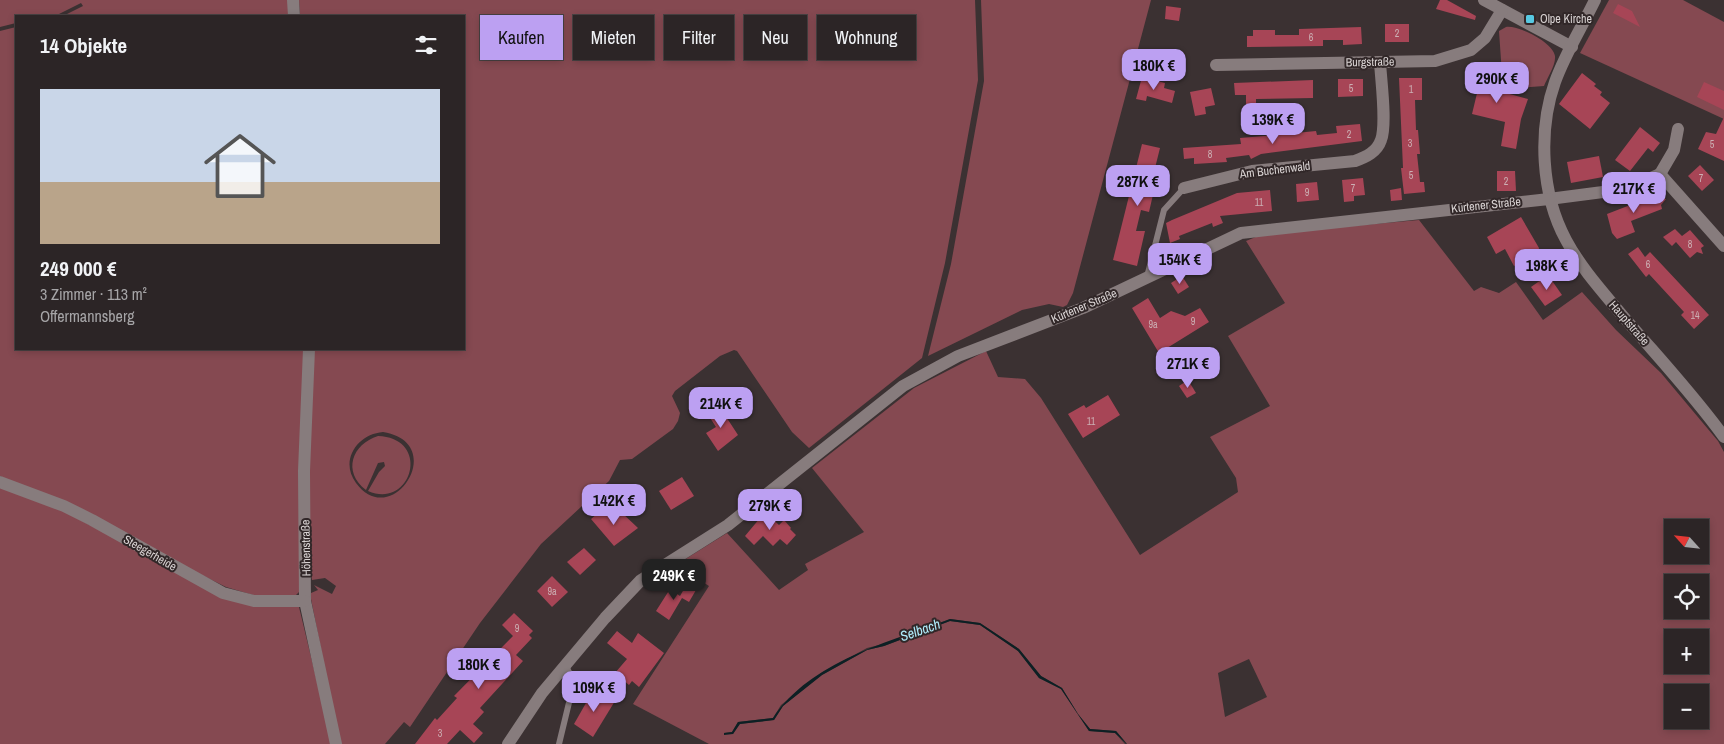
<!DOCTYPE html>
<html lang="de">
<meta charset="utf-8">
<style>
:root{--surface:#2c2526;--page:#342d2e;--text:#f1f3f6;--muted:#a6a5a7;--line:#484243;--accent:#bca0f2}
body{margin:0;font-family:"Archivo Narrow",sans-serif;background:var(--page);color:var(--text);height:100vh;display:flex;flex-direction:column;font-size:19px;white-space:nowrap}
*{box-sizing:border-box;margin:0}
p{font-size:16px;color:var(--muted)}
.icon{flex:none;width:28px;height:28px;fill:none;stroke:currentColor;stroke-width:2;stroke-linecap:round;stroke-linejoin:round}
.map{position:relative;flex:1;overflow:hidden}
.side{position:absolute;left:15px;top:15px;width:450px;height:335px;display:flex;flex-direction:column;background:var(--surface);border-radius:0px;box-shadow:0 2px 8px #0003,0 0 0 1px var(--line)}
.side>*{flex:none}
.banner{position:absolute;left:480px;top:15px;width:475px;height:45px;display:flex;gap:10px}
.needle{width:32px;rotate:297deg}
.buttons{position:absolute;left:1664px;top:519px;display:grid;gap:10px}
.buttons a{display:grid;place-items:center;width:45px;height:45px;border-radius:0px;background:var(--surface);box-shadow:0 2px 8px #0003,0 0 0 1px var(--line);font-size:25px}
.price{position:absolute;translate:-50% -42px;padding:0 11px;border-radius:10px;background:var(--accent);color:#111;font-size:16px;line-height:32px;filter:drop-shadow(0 1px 2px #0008)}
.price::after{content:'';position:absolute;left:50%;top:30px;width:15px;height:11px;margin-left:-8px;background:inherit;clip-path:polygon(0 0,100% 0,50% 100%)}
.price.current{background:#222;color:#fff}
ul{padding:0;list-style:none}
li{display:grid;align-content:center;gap:10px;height:265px;padding:0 25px}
li span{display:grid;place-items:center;height:155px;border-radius:0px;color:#555}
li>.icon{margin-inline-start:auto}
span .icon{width:90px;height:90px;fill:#fffc;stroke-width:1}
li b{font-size:21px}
h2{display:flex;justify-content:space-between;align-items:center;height:60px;padding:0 25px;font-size:21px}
.chip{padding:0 18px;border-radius:0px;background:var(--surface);box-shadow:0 2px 8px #0003,0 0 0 1px var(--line);font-size:18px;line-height:45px}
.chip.current{background:var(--accent);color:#111}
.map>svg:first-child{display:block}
.green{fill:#854951;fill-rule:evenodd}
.water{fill:#0d2024}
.building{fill:#a74556}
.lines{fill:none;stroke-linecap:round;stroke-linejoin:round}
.service{stroke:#877c7d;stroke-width:6}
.minor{stroke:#877c7d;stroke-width:12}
.tertiary{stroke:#877c7d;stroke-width:12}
.poi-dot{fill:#57c9e2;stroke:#312728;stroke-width:2}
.labels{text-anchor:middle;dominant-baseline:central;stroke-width:4;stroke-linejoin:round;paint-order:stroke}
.number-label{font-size:10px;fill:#ccb0b4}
.poi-label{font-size:12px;fill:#d9d3d3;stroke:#312728;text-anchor:start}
.street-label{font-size:12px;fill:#d9d3d3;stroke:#312728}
.water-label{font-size:14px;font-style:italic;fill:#afebfa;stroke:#312728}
</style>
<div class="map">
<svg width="1724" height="744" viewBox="0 0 1724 744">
<rect width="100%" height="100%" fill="#3b3132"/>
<g class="green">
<polygon points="0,0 290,0 290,16 63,16 83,6 81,3 59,14 16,16 16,23 0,27"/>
<path d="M299,0H975L978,80L945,263L922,358L809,448L792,432L737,351L734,350L720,356L675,391L672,396L680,413L678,421L673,429L632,459L620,460L609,481L541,544L480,623L410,727L404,722L385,744H340L311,599V593L318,590L314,585L332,594L336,586L325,578L312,580L311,572L308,487L314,349H464V16H300ZM383,432C450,443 392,532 356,483C339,460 358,434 383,432Z"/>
<polygon points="981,0 1151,0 1073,293 1067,305 1063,307 1049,304 1022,310 928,356 951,264 984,81"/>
<polygon points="1609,0 1683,0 1724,22 1724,119 1580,53"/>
<polygon points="16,27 16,349 304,349 299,592 296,595 253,595 226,587 0,476 0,31"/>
<path d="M1506,27C1518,25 1553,42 1555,56C1556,65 1547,78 1544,86L1503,89L1499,31Z"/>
<path d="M1419,220L1474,291L1481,287L1499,293L1516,282L1543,320L1582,292L1616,330L1661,373L1718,441L1724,452V744H1127L1116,731L1090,729L1078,714L1062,688L1041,676L1019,649L980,623L950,619L883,644L867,648L821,673L781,705L773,718L738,722L732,732L724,733L733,734L739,724L774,720L783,706L822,675L867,650L884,646L950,621L980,625L1018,651L1039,678L1061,689L1089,731L1115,733L1125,744H709L633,704L709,586L676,565L727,533L779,590L808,570L805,564L864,532L812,468L914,388L986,351L998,377L1025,379L1041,398L1140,555L1238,492L1236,478L1210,437L1270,406L1228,336L1285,303L1246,241L1263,234ZM1672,528H1700V555H1672ZM1672,582H1700V610H1672ZM1672,638H1700V665H1672ZM1249,659L1267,697L1225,717L1218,673ZM1672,692H1700V720H1672Z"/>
<path d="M378,436C432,438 412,510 368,491L379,472L385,466L384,462L378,463L366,490C342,472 352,444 378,436Z"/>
<polygon points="0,487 62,510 192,580 299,607 332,744 0,744"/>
</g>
<path class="water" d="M950,619L980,623L1019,649L1041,676L1062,688L1078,714L1090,729L1116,731L1127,744L1115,733L1089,731L1061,689L1039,678L1018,651L980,625L950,621L884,646L867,650L822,675L783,706L774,720L740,724L733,734L724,735V733L732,732L738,722L773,718C811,661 889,642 950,619Z"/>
<g class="building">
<polygon points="1440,0 1447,0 1476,16 1475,20 1436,9"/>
<polygon points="1618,4 1632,11 1640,27 1613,13"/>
<polygon points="1166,6 1181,8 1179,21 1165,19"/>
<rect x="1385" y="24" width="24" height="18"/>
<polygon points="1361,27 1362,44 1343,45 1343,40 1323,40 1323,46 1247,47 1247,36 1253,36 1253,30 1275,30 1275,35 1299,35 1299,29"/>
<polygon points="1493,66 1495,90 1528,99 1521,119 1516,149 1501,146 1505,122 1472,114 1479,85 1468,86 1467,68"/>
<polygon points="1582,73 1596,84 1594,86 1602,92 1600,95 1610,103 1590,129 1559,104"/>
<polygon points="1142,77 1165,83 1164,88 1175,91 1172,103 1147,96 1146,101 1136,99"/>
<polygon points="1399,78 1422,78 1422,100 1415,100 1416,130 1418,130 1420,154 1417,154 1420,182 1424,182 1425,192 1404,194 1401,168 1403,168"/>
<polygon points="1338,79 1363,79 1363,96 1338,97"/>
<polygon points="1313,80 1313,98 1256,99 1256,104 1246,104 1246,95 1235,95 1234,83"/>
<polygon points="1704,82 1724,91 1724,110 1697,97"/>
<polygon points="1211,88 1215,105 1205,107 1206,114 1195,116 1190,92"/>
<polygon points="1724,117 1724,161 1698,149 1706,132 1716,134"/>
<polygon points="1360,124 1362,141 1261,154 1251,159 1249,155 1226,158 1227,162 1194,164 1194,158 1184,159 1183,148 1241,144 1240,138 1264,136 1316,131 1317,135 1337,133 1336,126"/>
<polygon points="1640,127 1660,143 1653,152 1648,148 1630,171 1615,160"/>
<polygon points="1142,144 1160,148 1154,172 1158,173 1149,212 1141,210 1136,231 1145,231 1137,266 1113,260"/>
<polygon points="1599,156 1603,177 1571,183 1567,162"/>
<polygon points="1700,165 1714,180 1702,191 1688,176"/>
<polygon points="1497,171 1515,171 1516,191 1497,191"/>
<polygon points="1363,178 1365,195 1354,196 1354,201 1344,202 1342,180"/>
<polygon points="1317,182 1319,200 1297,202 1296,184"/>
<polygon points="1401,188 1402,200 1391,201 1390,190"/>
<polygon points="1270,190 1272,211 1220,216 1223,223 1213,227 1212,223 1179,236 1180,239 1170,243 1166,223 1172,220 1237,193"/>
<polygon points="1655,190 1658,198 1666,199 1661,205 1662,209 1631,221 1635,232 1617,239 1612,233 1607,214 1638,202 1636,197"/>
<polygon points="1521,217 1539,248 1538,253 1514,266 1505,249 1496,254 1487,237"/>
<polygon points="1675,229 1682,236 1690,230 1704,246 1701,248 1703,254 1697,252 1690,258 1676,242 1672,246 1663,237"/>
<polygon points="1638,247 1645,257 1650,252 1709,315 1694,329 1681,315 1684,312 1649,274 1646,277 1628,254"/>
<polygon points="1548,275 1562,295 1545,306 1531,287"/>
<polygon points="1182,276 1189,287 1178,294 1171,283"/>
<polygon points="1148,298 1160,318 1171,311 1185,316 1200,308 1209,322 1159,353 1132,308"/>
<polygon points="1188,380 1196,393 1187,398 1179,386"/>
<polygon points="1108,395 1120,415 1083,438 1068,414 1084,405 1086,408"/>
<polygon points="719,406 738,435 718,451 706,433 716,427 707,413"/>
<polygon points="682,477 694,496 671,510 659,491"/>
<polygon points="603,509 611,519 621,512 638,528 614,546 591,519"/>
<polygon points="765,512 779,525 784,520 791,528 790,529 796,535 787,545 780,539 773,546 763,536 754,545 745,536"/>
<polygon points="584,548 596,560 580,575 567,562"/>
<polygon points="552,576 568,592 552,607 537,591"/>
<polygon points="687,584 696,590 689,602 682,598 669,620 656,611 670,589 680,596"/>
<polygon points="514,613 533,631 529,635 532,638 516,655 523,661 480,708 484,712 473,724 483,733 474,743 460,730 447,744 415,744 435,718 437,720 457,698 454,696 513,636 502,625"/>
<polygon points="617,631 632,643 638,633 664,653 639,687 632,681 629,685 615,673 627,659 607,643"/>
<polygon points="594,689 615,701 593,737 574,724"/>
</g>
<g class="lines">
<g class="service">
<polyline points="1147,277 1164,210 1184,188"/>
<polyline points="559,744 574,682 566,666"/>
</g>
<g class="minor">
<polyline points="293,0 294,16"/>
<polyline points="1484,0 1572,47"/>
<polyline points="1216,65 1435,61 1471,50 1485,38 1502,10"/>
<polyline points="1660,174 1674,150 1678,129"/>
<path d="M1184,188L1252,171L1355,161C1366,157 1377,152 1381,140C1387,124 1381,81 1380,62"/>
<polyline points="1549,199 1626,189 1660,174 1724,246"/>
<polyline points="309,349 304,471 305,601 336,744"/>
<polyline points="0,482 64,506 92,520 223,593 254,601 305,601"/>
</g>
<g class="tertiary">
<path d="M1595,0C1582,27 1565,54 1555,82C1538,130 1541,194 1566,240C1581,268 1602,291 1622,315C1657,356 1693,394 1724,437"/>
<polyline points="508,744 542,693 605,618 641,580 728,525 903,386 958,356 1083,308 1241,233 1549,199"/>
</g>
</g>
<rect class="poi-dot" x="1525" y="14" width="10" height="10" rx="2.5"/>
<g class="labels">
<g class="number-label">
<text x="1397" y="33">2</text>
<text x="1311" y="37">6</text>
<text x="1351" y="88">5</text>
<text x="1411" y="89">1</text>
<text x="1349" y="134">2</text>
<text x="1410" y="143">3</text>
<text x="1712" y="144">5</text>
<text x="1210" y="154">8</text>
<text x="1411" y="175">5</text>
<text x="1701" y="178">7</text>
<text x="1506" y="181">2</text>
<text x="1353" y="188">7</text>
<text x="1307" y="192">9</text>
<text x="1259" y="202">11</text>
<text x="1690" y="244">8</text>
<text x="1648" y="264">6</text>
<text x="1695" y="315">14</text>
<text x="1193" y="321">9</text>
<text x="1153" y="324">9a</text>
<text x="1091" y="421">11</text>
<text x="552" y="591">9a</text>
<text x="517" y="628">9</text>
<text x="440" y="733">3</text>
</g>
<g class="poi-label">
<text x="1540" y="19">Olpe Kirche</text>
</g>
<g class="street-label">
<text transform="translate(1370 62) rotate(-1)">Burgstraße</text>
<text transform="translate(1275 170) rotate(-7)">Am Buchenwald</text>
<text transform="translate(1486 205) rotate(-6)">Kürtener Straße</text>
<text transform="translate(1084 306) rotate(-23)">Kürtener Straße</text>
<text transform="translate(1629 323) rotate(49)">Hauptstraße</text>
<text transform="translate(306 548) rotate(-91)">Höhenstraße</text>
<text transform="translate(150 553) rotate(30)">Steegerheide</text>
</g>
<g class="water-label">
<text transform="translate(920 630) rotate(-19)">Selbach</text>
</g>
</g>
</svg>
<div class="buttons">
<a><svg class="needle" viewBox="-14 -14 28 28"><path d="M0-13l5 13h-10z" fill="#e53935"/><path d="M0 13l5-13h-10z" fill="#a6a5a7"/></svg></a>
<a><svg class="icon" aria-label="locate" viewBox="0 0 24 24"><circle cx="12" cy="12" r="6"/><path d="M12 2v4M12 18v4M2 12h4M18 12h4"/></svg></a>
<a>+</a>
<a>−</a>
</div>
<b class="price" style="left:1154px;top:91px">180K €</b>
<b class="price" style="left:1497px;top:104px">290K €</b>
<b class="price" style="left:1273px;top:145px">139K €</b>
<b class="price" style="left:1138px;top:207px">287K €</b>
<b class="price" style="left:1634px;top:214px">217K €</b>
<b class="price" style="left:1180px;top:285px">154K €</b>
<b class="price" style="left:1547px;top:291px">198K €</b>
<b class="price" style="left:1188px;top:389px">271K €</b>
<b class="price" style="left:721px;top:429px">214K €</b>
<b class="price" style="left:614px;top:526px">142K €</b>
<b class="price" style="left:770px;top:531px">279K €</b>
<b class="price current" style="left:674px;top:601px">249K €</b>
<b class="price" style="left:479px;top:690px">180K €</b>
<b class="price" style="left:594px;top:713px">109K €</b>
<div class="banner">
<a class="chip current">Kaufen</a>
<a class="chip">Mieten</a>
<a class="chip">Filter</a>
<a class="chip">Neu</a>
<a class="chip">Wohnung</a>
</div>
<section class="side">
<h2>14 Objekte<svg class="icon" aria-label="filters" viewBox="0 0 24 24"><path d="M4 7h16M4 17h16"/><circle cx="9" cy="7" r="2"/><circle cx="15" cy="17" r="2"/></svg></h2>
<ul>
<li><span style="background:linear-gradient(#c9d6e8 60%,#b9a48a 0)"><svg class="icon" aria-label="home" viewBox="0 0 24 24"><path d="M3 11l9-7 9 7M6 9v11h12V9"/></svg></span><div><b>249 000 €</b><p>3 Zimmer · 113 m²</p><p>Offermannsberg</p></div></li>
</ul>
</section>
</div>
